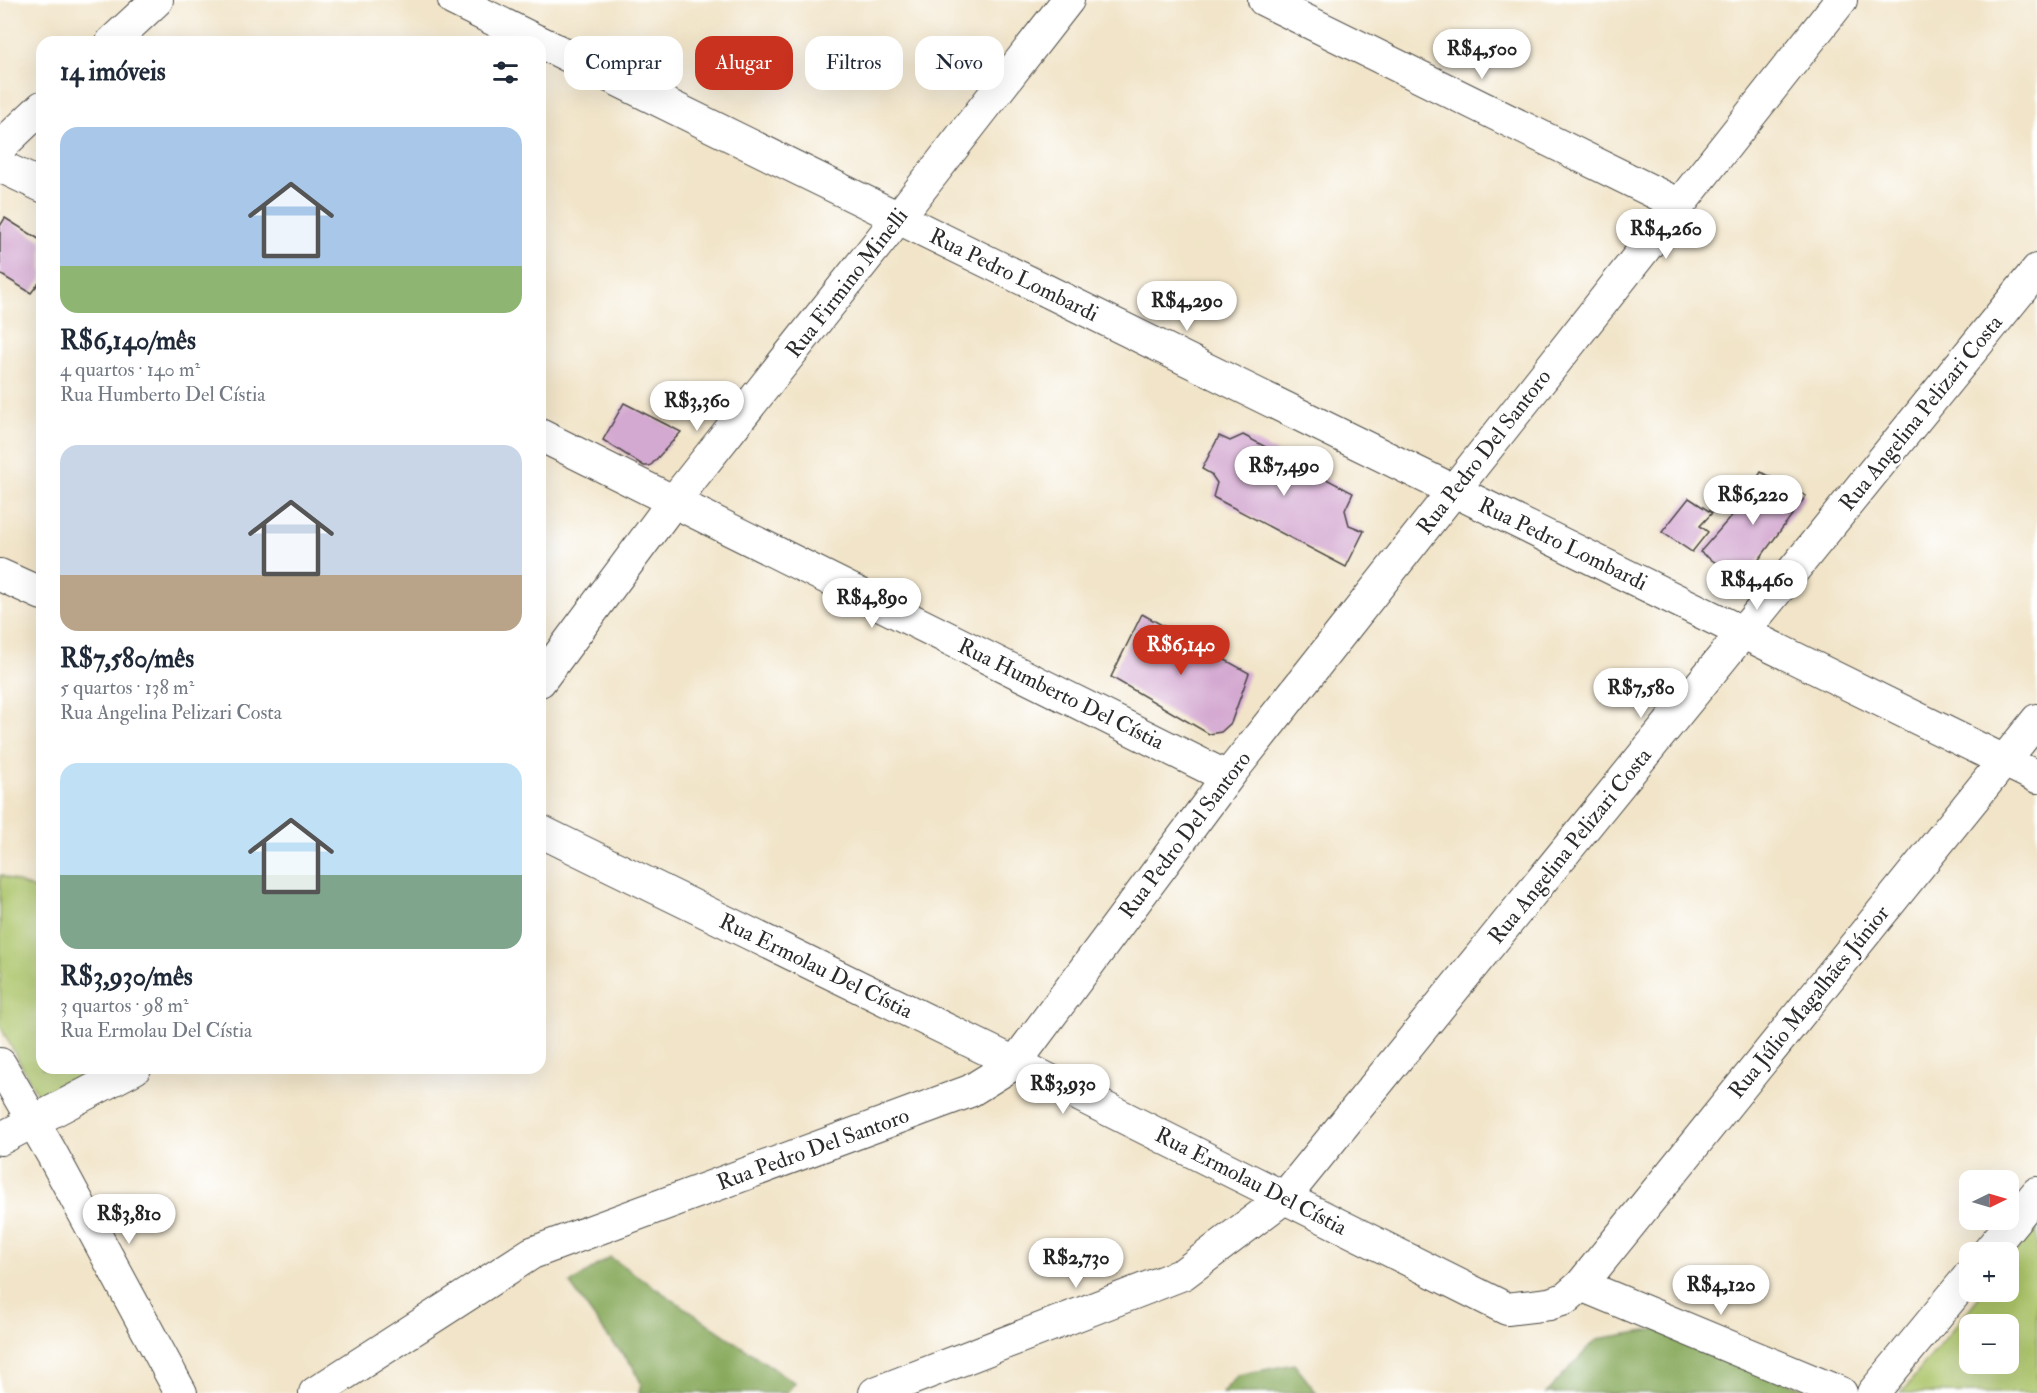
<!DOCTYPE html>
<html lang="pt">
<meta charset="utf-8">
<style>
:root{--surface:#fff;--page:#f6f6f7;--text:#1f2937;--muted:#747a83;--accent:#c8321e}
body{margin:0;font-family:"IM FELL Double Pica",serif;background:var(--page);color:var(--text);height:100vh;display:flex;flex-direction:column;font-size:22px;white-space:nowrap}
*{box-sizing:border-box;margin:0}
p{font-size:20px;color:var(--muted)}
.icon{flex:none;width:33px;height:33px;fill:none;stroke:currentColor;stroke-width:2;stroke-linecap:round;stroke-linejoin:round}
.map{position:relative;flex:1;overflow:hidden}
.sheet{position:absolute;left:36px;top:36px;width:510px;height:1038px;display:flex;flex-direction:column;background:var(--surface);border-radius:18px;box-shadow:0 6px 24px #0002}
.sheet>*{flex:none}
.guide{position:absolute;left:564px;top:36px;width:570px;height:54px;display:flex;gap:12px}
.needle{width:39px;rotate:85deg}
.fabs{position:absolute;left:1959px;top:1170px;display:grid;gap:12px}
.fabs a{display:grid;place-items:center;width:60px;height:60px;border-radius:12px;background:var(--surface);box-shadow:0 6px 24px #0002;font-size:30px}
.price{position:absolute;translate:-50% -51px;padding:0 14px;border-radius:21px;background:#fff;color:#222;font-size:20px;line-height:39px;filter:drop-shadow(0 2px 3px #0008)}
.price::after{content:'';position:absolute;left:50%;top:36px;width:18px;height:14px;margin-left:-9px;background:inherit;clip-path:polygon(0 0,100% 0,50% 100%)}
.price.current{background:var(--accent);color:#fff}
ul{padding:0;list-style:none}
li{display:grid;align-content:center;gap:12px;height:318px;padding:0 24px}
li span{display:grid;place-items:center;height:186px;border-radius:18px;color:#555}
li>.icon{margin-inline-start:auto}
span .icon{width:108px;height:108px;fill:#fffc;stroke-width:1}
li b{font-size:26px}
h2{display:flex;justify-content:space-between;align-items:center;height:72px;padding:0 24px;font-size:26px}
.chip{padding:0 21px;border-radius:18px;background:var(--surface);box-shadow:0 6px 24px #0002;font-size:21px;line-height:54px}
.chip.current{background:var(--accent);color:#fff}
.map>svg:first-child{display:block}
.green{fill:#acc469;stroke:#6c784a;stroke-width:1.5;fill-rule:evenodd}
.forest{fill:#89aa5d;stroke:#5a6a44;stroke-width:1.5}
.building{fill:#d4a9d1}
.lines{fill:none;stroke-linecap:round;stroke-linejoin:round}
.street-casing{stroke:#494743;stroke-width:34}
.street{stroke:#fff;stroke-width:32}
.labels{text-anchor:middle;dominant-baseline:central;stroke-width:5;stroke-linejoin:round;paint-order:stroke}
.street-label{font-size:22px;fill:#2b2b2b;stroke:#fff}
</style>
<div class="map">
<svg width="2037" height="1393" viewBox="0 0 2037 1393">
<rect width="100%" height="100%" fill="#fff"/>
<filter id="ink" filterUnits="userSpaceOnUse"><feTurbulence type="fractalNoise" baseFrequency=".0167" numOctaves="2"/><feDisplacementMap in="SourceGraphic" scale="12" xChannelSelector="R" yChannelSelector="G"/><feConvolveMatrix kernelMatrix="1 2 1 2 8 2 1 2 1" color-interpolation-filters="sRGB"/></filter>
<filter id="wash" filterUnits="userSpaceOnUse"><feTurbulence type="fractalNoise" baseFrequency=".008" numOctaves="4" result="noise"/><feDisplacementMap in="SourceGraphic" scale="24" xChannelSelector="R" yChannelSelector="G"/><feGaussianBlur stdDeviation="1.35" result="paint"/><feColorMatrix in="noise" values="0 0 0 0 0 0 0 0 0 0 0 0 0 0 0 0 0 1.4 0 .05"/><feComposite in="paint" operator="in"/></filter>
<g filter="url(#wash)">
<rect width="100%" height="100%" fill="#f1e4c8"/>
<g class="green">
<polygon points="0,875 42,892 42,1068 101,1068 41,1101 0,1026"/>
<path d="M2037,1225V1393H1901L1983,1292H2008L2009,1260ZM1970,1324H2008V1364H1970Z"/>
</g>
<g class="forest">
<polygon points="610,1257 795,1383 786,1393 639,1393 641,1383 632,1365 608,1337 570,1284"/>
<polygon points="1658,1329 1814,1393 1546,1393 1597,1339"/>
<polygon points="1294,1364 1317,1393 1222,1393 1238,1375"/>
</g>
<g id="blocks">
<g class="building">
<polygon points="5,218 42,241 42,279 31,293 0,274 0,226"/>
<polygon points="624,403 681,432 652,464 649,466 644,466 603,440"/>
<polygon points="1243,435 1353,493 1345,510 1349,525 1364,531 1346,567 1213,497 1217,483 1211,474 1202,469 1219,436 1230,441"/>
<polygon points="1761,472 1806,496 1743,581 1700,552 1735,512"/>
<polygon points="1689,498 1712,513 1700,526 1708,532 1692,552 1662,532"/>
<polygon points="1142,614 1249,673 1231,723 1221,732 1209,734 1111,677"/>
</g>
</g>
</g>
<g filter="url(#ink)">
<use href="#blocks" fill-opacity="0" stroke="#494743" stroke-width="1.5"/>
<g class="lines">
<g class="street-casing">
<g id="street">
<polyline points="454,0 539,42"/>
<polyline points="1264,0 1678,204"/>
<polyline points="112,42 157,0"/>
<polyline points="540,42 2037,777"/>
<polyline points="0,147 42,107"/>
<polyline points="0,166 42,186"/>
<polyline points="540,435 1227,777"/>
<polyline points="0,575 42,594"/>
<polyline points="540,681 673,502 898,218 1068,0"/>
<polyline points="540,831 1015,1063 1507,1309 1549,1304 1565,1299 1581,1285 2037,720"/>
<polyline points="0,1064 52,1154 181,1393"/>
<polyline points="0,1139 135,1068"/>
<polyline points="1988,1252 2037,1193"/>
<polyline points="1581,1285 1841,1393"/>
<polyline points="315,1393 532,1253 970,1091 1015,1063 1233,770 1841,0"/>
<polyline points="875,1393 1183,1274 1284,1198 2037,270"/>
<polyline points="1873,1393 1970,1275"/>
</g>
</g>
<use href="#street" class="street"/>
</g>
</g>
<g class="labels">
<g class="street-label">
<text transform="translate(1014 275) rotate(26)">Rua Pedro Lombardi</text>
<text transform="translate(847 283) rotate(-52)">Rua Firmino Minelli</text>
<text transform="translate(1921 413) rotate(-51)">Rua Angelina Pelizari Costa</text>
<text transform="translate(1484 452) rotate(-52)">Rua Pedro Del Santoro</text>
<text transform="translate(1563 544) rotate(26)">Rua Pedro Lombardi</text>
<text transform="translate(1061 694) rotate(26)">Rua Humberto Del Cístia</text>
<text transform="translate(1185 835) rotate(-53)">Rua Pedro Del Santoro</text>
<text transform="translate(1570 846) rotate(-51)">Rua Angelina Pelizari Costa</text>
<text transform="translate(816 966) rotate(26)">Rua Ermolau Del Cístia</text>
<text transform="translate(1809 1002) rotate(-51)">Rua Júlio Magalhães Júnior</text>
<text transform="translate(813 1149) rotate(-20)">Rua Pedro Del Santoro</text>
<text transform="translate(1251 1181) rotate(27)">Rua Ermolau Del Cístia</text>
</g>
</g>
</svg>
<div class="fabs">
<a><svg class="needle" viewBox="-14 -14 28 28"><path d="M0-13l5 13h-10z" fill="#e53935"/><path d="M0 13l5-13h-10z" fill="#747a83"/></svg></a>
<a>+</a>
<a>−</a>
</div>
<b class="price" style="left:1482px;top:80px">R$4,500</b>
<b class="price" style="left:1666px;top:260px">R$4,260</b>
<b class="price" style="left:1187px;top:332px">R$4,290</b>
<b class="price" style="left:697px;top:432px">R$3,360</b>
<b class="price" style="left:1284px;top:497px">R$7,490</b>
<b class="price" style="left:1753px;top:526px">R$6,220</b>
<b class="price" style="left:1757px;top:611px">R$4,460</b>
<b class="price" style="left:872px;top:629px">R$4,890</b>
<b class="price current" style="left:1181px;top:676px">R$6,140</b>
<b class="price" style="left:1641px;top:719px">R$7,580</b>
<b class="price" style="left:1063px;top:1115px">R$3,930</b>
<b class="price" style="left:129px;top:1245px">R$3,810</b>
<b class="price" style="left:1076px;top:1289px">R$2,730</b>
<b class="price" style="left:1721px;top:1316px">R$4,120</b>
<div class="guide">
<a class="chip">Comprar</a>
<a class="chip current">Alugar</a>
<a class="chip">Filtros</a>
<a class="chip">Novo</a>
</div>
<section class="sheet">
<h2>14 imóveis<svg class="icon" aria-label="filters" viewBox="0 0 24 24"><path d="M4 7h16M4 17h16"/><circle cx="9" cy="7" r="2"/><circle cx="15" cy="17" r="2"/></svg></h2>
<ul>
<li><span style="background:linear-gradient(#a9c7e8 75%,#8fb573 0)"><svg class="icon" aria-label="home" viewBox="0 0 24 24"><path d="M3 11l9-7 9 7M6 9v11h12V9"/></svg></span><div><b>R$6,140/mês</b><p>4 quartos · 140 m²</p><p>Rua Humberto Del Cístia</p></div></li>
<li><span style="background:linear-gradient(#c9d6e8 70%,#b9a48a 0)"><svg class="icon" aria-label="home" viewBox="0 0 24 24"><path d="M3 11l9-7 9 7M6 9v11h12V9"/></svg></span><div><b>R$7,580/mês</b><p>5 quartos · 138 m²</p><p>Rua Angelina Pelizari Costa</p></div></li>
<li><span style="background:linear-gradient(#bfe0f5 60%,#7fa58c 0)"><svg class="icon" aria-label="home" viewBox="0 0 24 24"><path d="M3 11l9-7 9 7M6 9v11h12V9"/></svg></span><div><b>R$3,930/mês</b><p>3 quartos · 98 m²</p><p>Rua Ermolau Del Cístia</p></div></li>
</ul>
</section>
</div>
